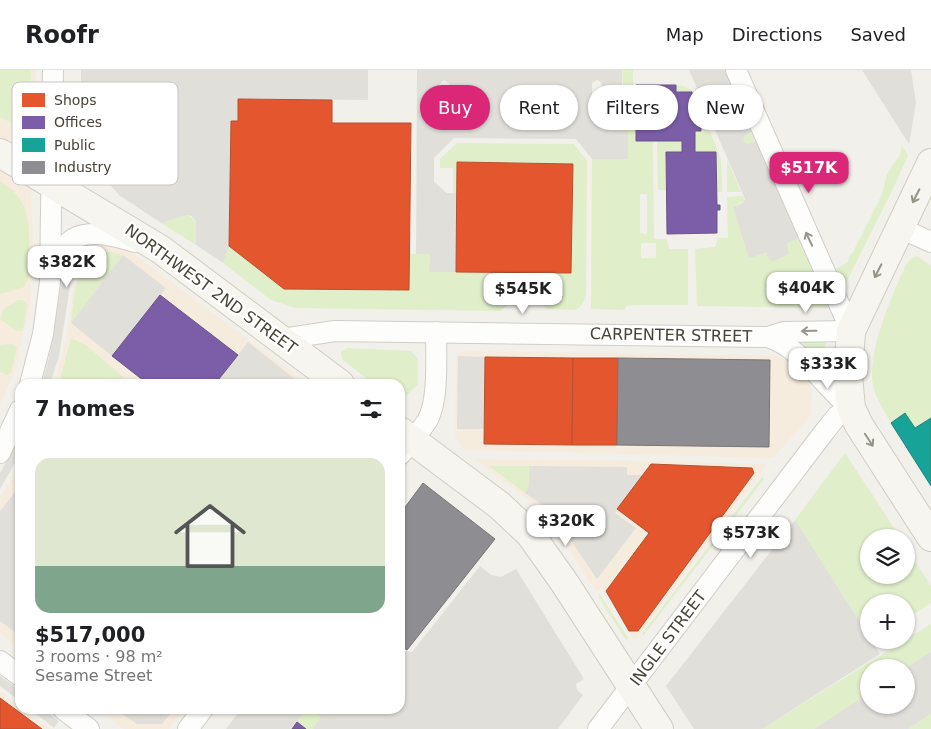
<!DOCTYPE html>
<meta charset="utf-8">
<style>
:root{--surface:#fff;--page:#f6f6f6;--text:#202124;--muted:#757577;--line:#e0e0e0;--accent:#db2777}
body{margin:0;font-family:"DejaVu Sans",sans-serif;background:var(--page);color:var(--text);height:100vh;display:flex;flex-direction:column;font-size:19px;white-space:nowrap}
*{box-sizing:border-box;margin:0}
p{font-size:16px;color:var(--muted)}
.icon{flex:none;width:28px;height:28px;fill:none;stroke:currentColor;stroke-width:2;stroke-linecap:round;stroke-linejoin:round}
.map{position:relative;flex:1;overflow:hidden}
.drawer{position:absolute;left:15px;top:309px;width:390px;height:335px;display:flex;flex-direction:column;background:var(--surface);border-radius:15px;box-shadow:0 1px 4px #0004}
.drawer>*{flex:none}
.top-card{position:absolute;left:420px;top:15px;width:435px;height:45px;display:flex;gap:10px}
.buttons{position:absolute;left:860px;top:459px;display:grid;gap:10px}
.buttons a{display:grid;place-items:center;width:55px;height:55px;border-radius:50%;background:var(--surface);box-shadow:0 1px 4px #0004;font-size:25px}
.price{position:absolute;translate:-50% -42px;padding:0 11px;border-radius:10px;background:#fff;color:#222;font-size:16px;line-height:32px;filter:drop-shadow(0 1px 2px #0008)}
.price::after{content:'';position:absolute;left:50%;top:30px;width:15px;height:11px;margin-left:-8px;background:inherit;clip-path:polygon(0 0,100% 0,50% 100%)}
.price.current{background:var(--accent);color:#fff}
ul{padding:0;list-style:none}
li{display:grid;align-content:center;gap:10px;height:265px;padding:0 20px}
li+li{border-top:1px solid var(--line)}
li span{display:grid;place-items:center;height:155px;border-radius:15px;color:#555}
li>.icon{margin-inline-start:auto}
span .icon{width:90px;height:90px;fill:#fffc;stroke-width:1}
li b{font-size:21px}
h2{display:flex;justify-content:space-between;align-items:center;height:60px;padding:0 20px;font-size:21px}
.chip{padding:0 18px;border-radius:22px;background:var(--surface);box-shadow:0 1px 4px #0004;font-size:18px;line-height:45px}
.chip.current{background:var(--accent);color:#fff}
header{display:flex;align-items:center;gap:30px;box-sizing:border-box;height:70px;padding:0 25px;background:var(--surface);border-bottom:1px solid var(--line)}
header strong{font-size:24px}
nav{display:flex;gap:28px;margin-inline-start:auto;font-size:18px}
.map>svg:first-child{display:block}
.commercial{fill:#f5ecde}
.green{fill:#e0eeca;fill-rule:evenodd}
.parking{fill:#e1dfda;fill-rule:evenodd}
.shops{fill:#e4572e;stroke:#b65130}
.offices{fill:#7b5ea7;stroke:#6c5685}
.public{fill:#17a398;stroke:#26867b}
.industry{fill:#8d8d92;stroke:#797676}
.lines{fill:none;stroke-linecap:round;stroke-linejoin:round}
.street-casing{stroke:#d0cec9;stroke-width:22}
.secondary-casing{stroke:#d2cdc2;stroke-width:30}
.street{stroke:#fdfdfc;stroke-width:20}
.secondary{stroke:#f7f5ef;stroke-width:28}
.oneway{stroke:#979389}
.oneway2{stroke:#9a968f}
.labels{text-anchor:middle;dominant-baseline:central;stroke-width:5;stroke-linejoin:round;paint-order:stroke}
.street-label{font-size:16px;fill:#494236;stroke:#fff}
.key{fill:#fff;stroke:#c8c6c3;stroke-width:1}
.key-label{font-size:14px;fill:#494236}
</style>
<header>
<strong>Roofr</strong>
<nav><a>Map</a><a>Directions</a><a>Saved</a></nav>
</header>
<div class="map">
<svg width="931" height="659" viewBox="0 0 931 659">
<rect width="100%" height="100%" fill="#f2f0eb"/>
<g class="commercial">
<polygon points="0,0 36,0 35,55 28,62 33,172 30,235 14,303 0,334"/>
<polygon points="98,176 113,176 131,182 308,314 54,314 66,271 77,194 86,183"/>
<polygon points="470,281 778,286 789,292 807,310 812,320 811,345 773,388 465,380 455,366 456,287 460,282"/>
<polygon points="474,389 594,390 767,394 635,571 602,518 596,521 545,442"/>
<polygon points="20,396 20,579 0,563 0,427"/>
<polygon points="0,621 20,639 50,659 0,659"/>
<polygon points="98,639 185,639 169,659 124,659"/>
</g>
<g class="green">
<polygon points="0,0 31,0 31,61 27,61 0,47"/>
<path d="M622,0H633V15H636V71H653L654,169H667L669,179H688V235H634L626,236L625,240L591,239L592,89H628ZM640,124H647V164L640,163ZM641,173H656V188H641Z"/>
<polygon points="726,0 733,0 833,238 697,236 695,179 715,177 718,168 728,168 727,127 743,126 745,131 733,137 762,183 768,185 771,192 790,172 756,71 747,74 742,71 745,65 752,62"/>
<path d="M676,15C698,16 700,34 707,51H701V45H692V22H676Z"/>
<polygon points="708,56 721,89 722,122 717,122 716,82 695,82 695,61 701,61 701,57"/>
<polygon points="657,71 682,71 682,82 666,82 666,120 658,120"/>
<path d="M457,73L574,74L587,91L586,226C585,231 581,237 576,240L547,239L537,228L538,203H571L573,94L458,92L457,123H453V98H440V89Z"/>
<polygon points="902,76 908,85 892,121 843,219 830,196 836,199 848,192 849,186 853,182 882,124 887,104 900,85"/>
<polygon points="727,90 741,122 727,122"/>
<path d="M0,111C29,129 30,151 29,183C29,195 31,206 24,217L0,224Z"/>
<path d="M187,145C200,149 196,163 196,175L161,153Z"/>
<polygon points="229,176 284,219 408,220 409,184 430,184 430,202 513,202 511,232 501,241 295,238 271,230 223,193"/>
<path d="M100,180L123,185L71,253C75,226 74,193 100,180Z"/>
<path d="M917,186L931,196V348L915,358L905,344L891,353C886,344 880,335 876,325C862,291 891,229 905,196L912,188Z"/>
<polygon points="18,230 23,230 27,235 23,260 17,261 0,249 4,239"/>
<polygon points="71,268 87,276 131,314 59,314"/>
<path d="M801,271L825,272L823,297C818,289 802,277 801,271Z"/>
<polygon points="12,274 17,277 11,303 7,305 0,302 0,275"/>
<polygon points="347,278 411,281 418,289 418,314 407,325 400,326 400,314 373,314 342,289 341,282"/>
<polygon points="845,383 900,467 869,468 869,505 906,505 906,478 931,516 931,533 906,549 906,532 869,532 869,566 795,450"/>
<polygon points="489,396 529,396 529,415 525,423"/>
<polygon points="762,407 764,409 643,566 642,564"/>
<polygon points="543,434 550,440 568,466 566,470"/>
<polygon points="599,523 628,568 626,570 599,528"/>
<polygon points="931,554 931,582 906,598 869,598 869,623 814,659 762,659"/>
<polygon points="307,639 322,647 313,659 306,659 297,652"/>
<polygon points="931,644 931,659 908,659"/>
</g>
<g class="parking">
<polygon points="81,0 368,0 368,30 238,29 238,51 231,51 229,176 223,193 196,175 196,152 192,146 187,145 161,153 119,125 98,101 103,97 100,84 97,82 88,83 81,64"/>
<path d="M417,0H622V17L628,26V89H592L576,69L454,68L434,88V112L447,123H457L456,202H429L430,184H416ZM444,10L449,14V43L446,46L442,45L439,42V15ZM597,10L601,12L602,16L601,47L599,50L595,49L592,46V13Z"/>
<polygon points="689,0 726,0 752,62 745,65 743,71 747,74 756,71 798,168 787,174 789,184 771,192 766,183 749,188 733,137 743,133 745,129"/>
<polygon points="862,0 911,0 916,33 909,74"/>
<polygon points="123,185 166,218 112,286 71,253"/>
<polygon points="63,204 72,204 59,286 50,314 42,314 50,283"/>
<polygon points="248,272 291,306 301,314 215,314"/>
<polygon points="458,286 485,287 484,359 457,359"/>
<polygon points="20,366 20,384 0,419 0,403"/>
<polygon points="529,396 627,397 627,405 643,405 615,443 636,458 597,509 550,440 525,423 529,415"/>
<polygon points="20,416 20,566 0,551 0,441"/>
<polygon points="795,450 869,566 869,570 871,570 880,584 762,659 694,659 666,616"/>
<polygon points="480,496 491,505 501,507 516,499 584,609 576,614 577,620 583,625 558,659 313,659 321,647 310,639 400,639 400,581 412,582"/>
<polygon points="931,582 931,644 908,659 814,659 869,623 869,635 906,635 906,598"/>
<polygon points="0,606 20,621 20,631 0,616"/>
<polygon points="30,639 43,639 59,651 54,658"/>
<polygon points="115,639 174,639 162,654 137,654"/>
<polygon points="241,639 307,639 292,659 226,659"/>
</g>
<g class="shops">
<polygon points="238,29 332,30 332,53 411,53 409,220 284,219 229,176 231,51 238,51"/>
<polygon points="457,92 573,94 571,203 456,202"/>
<polygon points="485,287 573,288 572,375 484,374"/>
<polygon points="573,288 618,288 617,375 572,375"/>
<polygon points="651,394 752,398 754,403 638,561 629,561 606,521 649,463 617,439"/>
<polygon points="0,628 42,659 0,659"/>
</g>
<g class="offices">
<polygon points="636,15 676,15 676,22 692,22 692,45 701,45 701,61 695,61 695,82 716,82 717,135 720,135 720,140 717,140 717,163 667,164 666,82 682,82 682,71 636,71"/>
<polygon points="160,225 238,285 215,314 148,314 112,286"/>
<polygon points="297,652 306,659 292,659"/>
</g>
<polygon class="public" points="905,343 915,358 931,348 931,416 891,353"/>
<g class="industry">
<polygon points="618,288 770,290 769,377 617,375"/>
<polygon points="423,413 495,469 407,580 400,575 400,444"/>
</g>
<g class="lines">
<g class="street-casing">
<g id="street">
<polyline points="900,158 931,172"/>
<path d="M55,201C58,193 60,182 66,175C82,156 115,166 135,172"/>
<polyline points="282,269 335,261 768,267 784,262 851,261 736,0"/>
<polyline points="30,314 43,264 50,212 53,0"/>
<polyline points="0,383 20,340"/>
<path d="M400,385C409,374 419,363 427,351C439,331 436,286 436,262"/>
<polyline points="0,591 20,606"/>
<polyline points="63,639 89,659"/>
<polyline points="188,659 203,639"/>
<path d="M598,659L825,361L837,346L851,338C822,316 804,279 768,267"/>
</g>
</g>
<g class="secondary-casing">
<g id="secondary">
<polyline points="0,83 160,179 340,314"/>
<polyline points="931,93 851,261 848,306 851,338 859,355 931,467"/>
<polyline points="400,361 499,435 530,464 564,512 659,659"/>
</g>
</g>
<use href="#street" class="street"/>
<use href="#secondary" class="secondary"/>
</g>
<defs><path id="oneway-shaft" d="M-6 0H5M1.5-3L5.5 0L1.5 3" fill="none" stroke-width="1.6" stroke-linecap="round" stroke-linejoin="round" transform="scale(1.25)"/></defs>
<g class="oneway">
<use href="#oneway-shaft" transform="translate(916 126) rotate(117)"/>
<use href="#oneway-shaft" transform="translate(878 201) rotate(117)"/>
<use href="#oneway-shaft" transform="translate(869 370) rotate(57)"/>
</g>
<g class="oneway2">
<use href="#oneway-shaft" transform="translate(809 169) rotate(-115)"/>
<use href="#oneway-shaft" transform="translate(809 261) rotate(179)"/>
</g>
<g class="labels">
<g class="street-label">
<text transform="translate(211 219) rotate(36)">NORTHWEST 2ND STREET</text>
<text transform="translate(671 265) rotate(1)">CARPENTER STREET</text>
<text transform="translate(668 568) rotate(-53)">INGLE STREET</text>
</g>
</g>
<rect x="12" y="12" width="166" height="103" rx="8" class="key"/>
<rect x="22" y="23" width="23" height="14" fill="#e4572e"/>
<rect x="22" y="46" width="23" height="13" fill="#7b5ea7"/>
<rect x="22" y="68" width="23" height="14" fill="#17a398"/>
<rect x="22" y="91" width="23" height="13" fill="#8d8d92"/>
<g class="key-label">
<text x="54" y="35">Shops</text>
<text x="54" y="57">Offices</text>
<text x="54" y="80">Public</text>
<text x="54" y="102">Industry</text>
</g>
</svg>
<div class="buttons">
<a><svg class="icon" aria-label="layers" viewBox="0 0 24 24"><path d="M12 4l9 5-9 5-9-5zM3 14l9 5 9-5"/></svg></a>
<a>+</a>
<a>−</a>
</div>
<b class="price current" style="left:809px;top:124px">$517K</b>
<b class="price" style="left:67px;top:218px">$382K</b>
<b class="price" style="left:806px;top:244px">$404K</b>
<b class="price" style="left:523px;top:245px">$545K</b>
<b class="price" style="left:828px;top:320px">$333K</b>
<b class="price" style="left:566px;top:477px">$320K</b>
<b class="price" style="left:751px;top:489px">$573K</b>
<div class="top-card">
<a class="chip current">Buy</a>
<a class="chip">Rent</a>
<a class="chip">Filters</a>
<a class="chip">New</a>
</div>
<section class="drawer">
<h2>7 homes<svg class="icon" aria-label="filters" viewBox="0 0 24 24"><path d="M4 7h16M4 17h16"/><circle cx="9" cy="7" r="2"/><circle cx="15" cy="17" r="2"/></svg></h2>
<ul>
<li><span style="background:linear-gradient(#dfe7d0 70%,#7fa58c 0)"><svg class="icon" aria-label="home" viewBox="0 0 24 24"><path d="M3 11l9-7 9 7M6 9v11h12V9"/></svg></span><div><b>$517,000</b><p>3 rooms · 98 m²</p><p>Sesame Street</p></div></li>
</ul>
</section>
</div>
